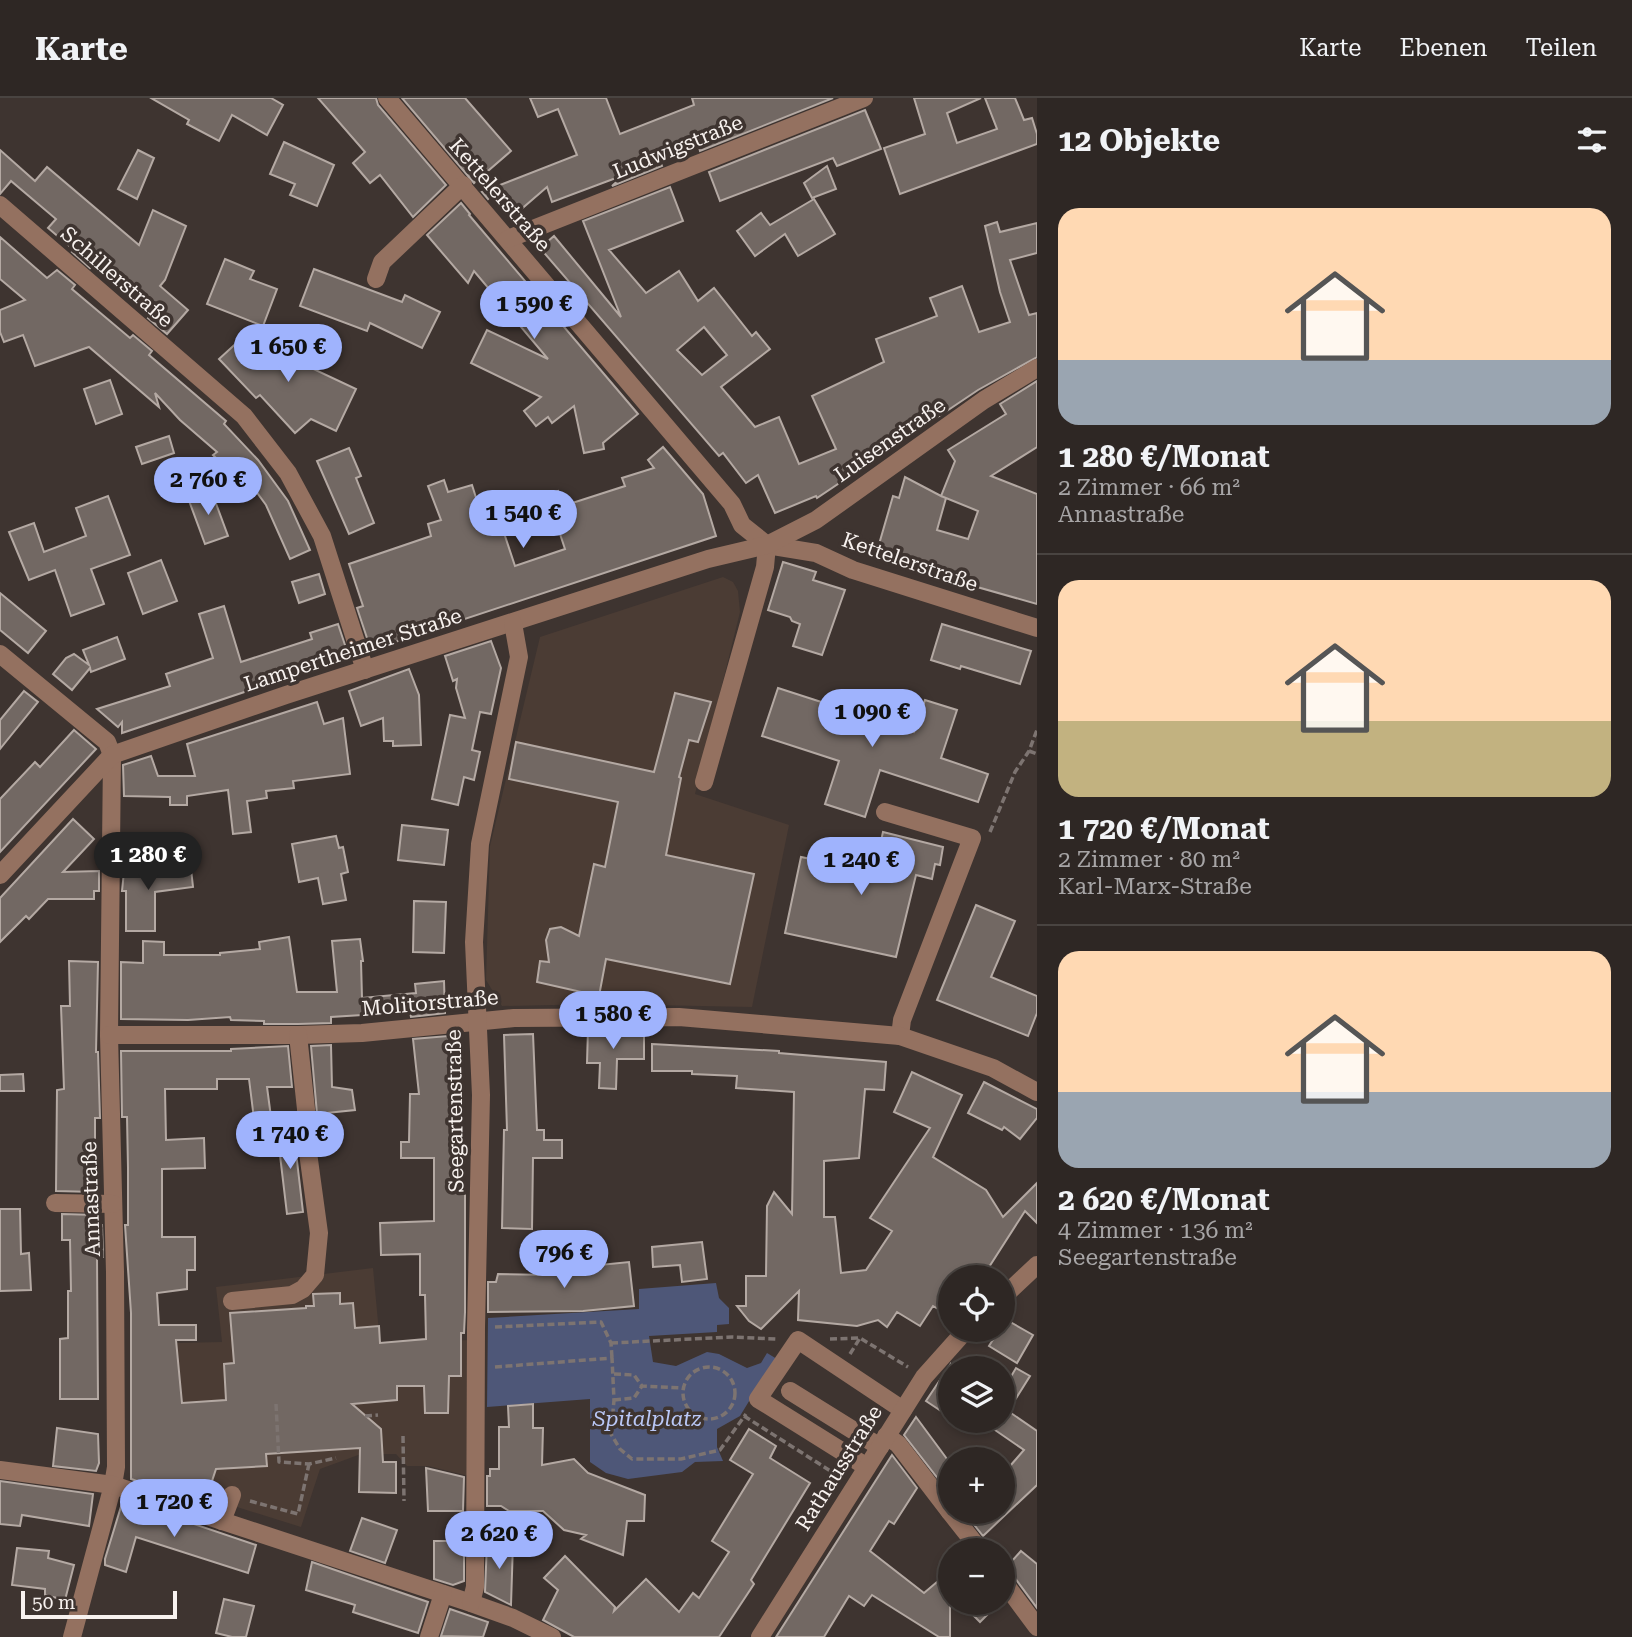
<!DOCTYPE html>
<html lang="de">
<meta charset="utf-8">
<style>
:root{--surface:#2e2724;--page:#3a3331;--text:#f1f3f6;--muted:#a7a5a6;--line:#494441;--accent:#9fb3fd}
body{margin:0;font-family:"Roboto Serif",serif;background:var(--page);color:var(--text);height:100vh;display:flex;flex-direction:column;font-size:26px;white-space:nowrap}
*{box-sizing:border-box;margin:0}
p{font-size:23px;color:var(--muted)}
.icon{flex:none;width:38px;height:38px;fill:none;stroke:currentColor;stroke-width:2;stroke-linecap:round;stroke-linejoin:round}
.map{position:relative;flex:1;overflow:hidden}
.side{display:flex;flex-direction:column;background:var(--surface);width:595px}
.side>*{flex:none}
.fabs{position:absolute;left:938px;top:1167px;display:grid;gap:14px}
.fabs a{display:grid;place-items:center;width:77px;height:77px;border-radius:50%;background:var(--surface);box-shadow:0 4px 10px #0003,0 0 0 2px var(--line);font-size:35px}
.scale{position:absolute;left:21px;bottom:18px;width:156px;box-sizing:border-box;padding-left:7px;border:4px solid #f8f2ef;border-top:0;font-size:19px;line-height:24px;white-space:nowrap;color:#f8f2ef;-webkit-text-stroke:5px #3e3430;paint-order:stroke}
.price{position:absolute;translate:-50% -60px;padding:0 16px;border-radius:24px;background:var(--accent);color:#111;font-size:23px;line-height:46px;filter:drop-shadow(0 2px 4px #0008)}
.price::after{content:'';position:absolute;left:50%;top:42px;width:21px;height:16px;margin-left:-10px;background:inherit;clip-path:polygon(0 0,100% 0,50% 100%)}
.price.on{background:#222;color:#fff}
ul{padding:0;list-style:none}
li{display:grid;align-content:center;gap:14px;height:371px;padding:0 21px}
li+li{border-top:2px solid var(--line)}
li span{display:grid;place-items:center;height:217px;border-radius:21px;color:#555}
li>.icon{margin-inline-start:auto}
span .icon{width:126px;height:126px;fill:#fffc;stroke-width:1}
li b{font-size:30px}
h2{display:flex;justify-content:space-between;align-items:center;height:84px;padding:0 21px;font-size:30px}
header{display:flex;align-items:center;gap:42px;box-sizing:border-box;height:98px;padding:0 35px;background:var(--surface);border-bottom:2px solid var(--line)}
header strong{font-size:33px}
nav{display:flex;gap:38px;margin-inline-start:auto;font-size:24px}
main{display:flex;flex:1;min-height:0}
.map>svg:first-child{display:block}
.built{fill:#4b3c34}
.green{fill:#4e5778}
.building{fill:#726863;stroke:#b4a9a3;stroke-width:2;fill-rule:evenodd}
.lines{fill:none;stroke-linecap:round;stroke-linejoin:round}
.path{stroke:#7d7471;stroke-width:3.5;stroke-dasharray:7 3.5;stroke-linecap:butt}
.minor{stroke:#947160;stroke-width:18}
.labels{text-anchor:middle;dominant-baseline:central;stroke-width:7;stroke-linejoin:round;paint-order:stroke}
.street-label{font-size:21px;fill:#f8f2ef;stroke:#3e3430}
.park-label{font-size:21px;font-style:italic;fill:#bac8f7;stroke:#3e3430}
</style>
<header>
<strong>Karte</strong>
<nav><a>Karte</a><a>Ebenen</a><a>Teilen</a></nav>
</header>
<main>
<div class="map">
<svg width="1037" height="1539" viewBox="0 0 1037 1539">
<rect width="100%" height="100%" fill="#3e3430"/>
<g class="built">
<polygon points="723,479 733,484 738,493 740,514 695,696 789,727 752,909 599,906 502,908 486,882 490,748 540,539"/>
<polygon points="373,1170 380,1245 470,1242 469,1378 428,1368 407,1368 396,1356 361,1356 320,1371 301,1429 202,1398 207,1385 211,1386 215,1375 188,1356 177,1245 222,1244 216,1189"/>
</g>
<polygon class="green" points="716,1185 719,1200 729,1210 729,1226 717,1227 717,1234 649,1238 653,1264 676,1268 707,1254 719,1256 747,1270 761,1265 767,1255 782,1264 754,1295 740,1318 717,1331 717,1349 723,1363 695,1364 682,1374 628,1381 606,1375 590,1364 590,1301 487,1309 488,1220 639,1211 639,1191"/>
<g class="building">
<polygon points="151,0 271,0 283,7 267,37 232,17 219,43 187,26 189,22"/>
<polygon points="318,0 376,0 378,7 446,87 413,119 380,77 370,85 353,65 365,54"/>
<polygon points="402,0 465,0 511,53 474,85"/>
<polygon points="530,0 606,0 620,36 694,7 692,0 833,0 700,53 699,49 660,63 662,68 612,88 624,77 552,104 547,89 511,120 492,97 488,101 482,94 577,57 558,11 538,19"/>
<polygon points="914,0 981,0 947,15 957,45 997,31 985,0 1015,0 1024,22 1032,20 1037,36 1037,46 900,96 884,50 925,36"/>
<polygon points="865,12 881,51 837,68 833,60 720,103 709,74"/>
<polygon points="284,44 334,67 317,108 290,97 295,86 270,76"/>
<polygon points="0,52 35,83 47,69 139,147 153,112 186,128 165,182 160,188 188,212 167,236 148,220 157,208 99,160 90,170 72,154 74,152 48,130 56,121 11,83 0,96"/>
<polygon points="138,52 154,60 137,101 118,91"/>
<polygon points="827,68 836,91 812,100 804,85"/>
<path d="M670,89L683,123L609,152L646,195L679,173L698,203L714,190L752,238L756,234L770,251L721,289L755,329L779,319L799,366L836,351L812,298L884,264L876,241L937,218L930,200L962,188L979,234L1010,224L1000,194L985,128L997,124L1000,134L1037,125V155L1010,162L1029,217L1037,215V259L978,292L817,400L816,398L775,415L758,377L746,385L723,355L719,358L540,150L554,138L621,219L583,123ZM704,229L727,257L702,277L677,252Z"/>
<polygon points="814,101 835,136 798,158 785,136 755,158 737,133 761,115 770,127"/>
<polygon points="461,105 470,116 469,117 638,316 603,345 604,351 584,355 574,308 552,325 548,319 536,328 524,313 541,299 471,265 487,232 548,261 474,173 468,185 427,137"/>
<polygon points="0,139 47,180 57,172 75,187 72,191 130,240 133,237 152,253 149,257 226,323 224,326 258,362 288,403 310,452 290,461 266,407 239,370 232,376 213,357 217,354 180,322 155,295 159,309 89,249 35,268 23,237 4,244 0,234 0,212 25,202 0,181"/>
<polygon points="225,161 254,173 250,181 277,191 263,228 207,206"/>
<polygon points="314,171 402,204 405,197 440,214 422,250 370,225 367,233 300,208"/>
<polygon points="253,230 275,253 356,291 336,333 311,321 295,335 260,297 256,300 219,261"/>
<polygon points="110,282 122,316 96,326 84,291"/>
<path d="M1037,283V349L991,378L1037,396V506L875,460L893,398L899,400L905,379L941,398L955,363L948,352L1006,316L1000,306ZM941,398L978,413L968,441L937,432L946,400Z"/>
<polygon points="169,338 174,355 142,366 136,349"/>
<path d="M663,349L703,396L716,438L371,552L357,510L363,508L349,466L431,438L428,426L441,422L428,388L444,382L448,394L472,387L479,409L494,404L497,412L558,393L563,408L625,388L622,380L654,370L648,362ZM553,415L565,451L515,468L503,432Z"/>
<polygon points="349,350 361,378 356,380 374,425 349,436 317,363"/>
<polygon points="211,392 228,438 205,446 188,400"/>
<polygon points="108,398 130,457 91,471 104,506 71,518 55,472 29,482 9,434 34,425 44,454 86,438 76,410"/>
<polygon points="161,462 177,503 143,516 128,475"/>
<polygon points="783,464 816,474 813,482 845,492 822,557 793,548 800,526 792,523 790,519 768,512"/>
<polygon points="319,476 325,496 299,505 292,484"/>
<polygon points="0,495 46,533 28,555 0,532"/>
<polygon points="224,508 241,564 312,541 310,535 338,526 349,559 122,635 122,624 118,629 97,611 170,588 166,576 213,560 199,516"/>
<polygon points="942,526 1031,553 1020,586 961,568 960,571 931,562"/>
<polygon points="117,539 125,561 91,574 90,570 72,592 53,576 66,560 74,556 89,567 83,552"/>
<polygon points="491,543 501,570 491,616 480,614 472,652 480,654 474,682 464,679 458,707 432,701 450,617 465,620 456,590 457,581 453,583 445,558"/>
<polygon points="409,571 419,597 421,647 393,648 393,643 384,643 383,620 361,628 349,593"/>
<polygon points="778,590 914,634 925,602 957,612 941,660 988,676 978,704 880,672 865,719 825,706 839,663 762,638"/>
<polygon points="24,593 38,604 0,651 0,622"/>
<polygon points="675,595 711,604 698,644 689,642 679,679 681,680 666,757 754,776 730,886 606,861 599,898 537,884 540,863 549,864 546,842 550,831 561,829 579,838 594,766 605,769 618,704 509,681 516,644 654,674"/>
<polygon points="317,604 324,626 343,620 350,676 293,683 294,690 266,693 267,700 247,703 251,734 233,736 228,692 187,698 187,707 170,707 170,699 124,698 123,667 151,658 158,678 195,678 187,646"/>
<polygon points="74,632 96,651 0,754 0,701 35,664 40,669"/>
<polygon points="73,721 94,741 63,774 99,773 99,793 94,793 94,801 48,801 29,821 26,818 0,844 0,800"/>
<polygon points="402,727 448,732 444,767 398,762"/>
<polygon points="883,734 943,749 940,767 935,766 932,781 916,777 896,859 785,835 801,759 874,774"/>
<polygon points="336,738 339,750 343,749 348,774 341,776 346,802 323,806 318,780 299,784 292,746"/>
<polygon points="125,764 153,764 153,776 191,771 193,789 155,794 155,833 126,833 126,793 122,793"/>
<polygon points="414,803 446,804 444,855 413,854"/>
<polygon points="976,807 1015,823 991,879 1037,898 1037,915 1028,938 937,902"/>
<polygon points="289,839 297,894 337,894 332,843 360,841 363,863 361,863 362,900 416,895 415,886 444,883 445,915 411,919 410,914 331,919 331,925 298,926 264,926 264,923 231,922 230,919 188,922 121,921 121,864 143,865 143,843 164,844 164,857 220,857 220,855 260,851 259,844"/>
<polygon points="69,863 98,864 96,954 98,954 100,1020 95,1020 95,1094 56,1093 57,992 64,991 61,908 70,908"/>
<polygon points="588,931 644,932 644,961 617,961 616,991 599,990 600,965 587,965"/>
<polygon points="533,936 537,1032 544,1032 544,1042 562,1042 562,1060 533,1060 532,1131 502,1130 504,1032 507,1032 504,937"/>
<polygon points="448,938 454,996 456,996 454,1094 465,1094 465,1214 464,1235 461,1235 461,1278 449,1278 448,1315 425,1315 424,1288 397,1288 397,1302 352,1306 381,1331 383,1364 396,1364 396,1395 359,1394 360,1350 266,1356 267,1368 216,1371 211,1386 207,1385 201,1404 131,1381 131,1215 125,1127 128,1127 128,1070 127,1019 122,1019 121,953 231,953 231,951 288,948 292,989 267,989 271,1019 254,1021 249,981 217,981 217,991 165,991 166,1042 204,1040 205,1070 162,1071 162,1139 195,1139 195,1172 187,1172 187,1191 157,1195 159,1227 196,1227 196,1242 176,1242 182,1305 226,1302 224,1266 234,1265 230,1215 306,1210 306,1208 314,1208 313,1196 340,1195 340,1206 353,1205 355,1230 379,1228 380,1245 426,1241 425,1197 420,1197 420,1156 381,1157 380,1125 434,1123 434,1060 401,1060 401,1044 409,1044 410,996 419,996 413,941"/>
<polygon points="652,946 779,953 779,955 886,964 884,992 865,991 859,1060 824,1063 824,1119 835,1119 841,1175 866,1172 892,1133 870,1120 930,1030 894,1014 912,974 962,997 933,1059 986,1092 1003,1119 1037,1085 1037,1125 1025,1113 982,1180 950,1180 950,1218 933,1208 920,1228 897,1214 887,1229 878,1222 857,1228 798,1222 799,1193 761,1231 749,1223 737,1208 746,1208 746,1178 766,1178 767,1108 774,1094 792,1116 794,994 736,990 737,978 692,976 692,973 652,973"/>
<polygon points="331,947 332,989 352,992 355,1012 317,1016 311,948"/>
<polygon points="23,976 24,993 0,993 0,977"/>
<polygon points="984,984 1037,1011 1037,1020 1020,1041 1004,1029 1002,1032 968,1015"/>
<polygon points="293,1029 303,1114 287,1116 277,1032"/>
<polygon points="0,1111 20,1111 21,1156 29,1155 31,1192 0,1193"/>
<polygon points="62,1116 97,1117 97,1127 102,1127 103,1159 97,1159 98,1301 60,1301 60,1241 68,1240 68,1193 71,1193 70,1142 62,1142"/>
<polygon points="702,1144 707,1181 682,1184 680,1167 653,1169 652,1149"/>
<polygon points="629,1164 634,1208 583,1213 488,1214 488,1184 496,1184 498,1176 551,1177 551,1172"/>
<polygon points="1005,1221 1033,1237 1017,1265 989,1248 999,1232 1003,1232"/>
<polygon points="950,1267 950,1319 926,1303"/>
<polygon points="1016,1270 1030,1278 1008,1313 1037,1333 1037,1387 983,1438 964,1414 1003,1414 1003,1376 1024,1352 982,1323 1003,1323 1003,1292"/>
<polygon points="533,1306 533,1330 543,1330 542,1367 574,1361 588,1375 645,1397 644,1423 627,1423 623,1457 581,1441 586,1437 564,1432 543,1413 509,1413 501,1408 487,1408 487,1378 490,1378 490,1371 499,1371 499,1329 509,1329 508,1308"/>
<polygon points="916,1319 950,1365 950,1396 904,1337"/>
<polygon points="57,1330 98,1336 99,1365 96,1373 53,1368"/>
<polygon points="749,1331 776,1348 770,1360 810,1385 751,1482 754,1486 719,1539 574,1539 543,1522 558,1492 544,1480 565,1458 615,1509 614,1513 646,1481 679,1514 693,1495 699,1500 729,1454 712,1443 753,1376 730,1362"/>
<polygon points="892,1357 917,1390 894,1426 889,1423 870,1453 924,1495 950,1473 950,1539 939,1539 872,1497 864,1508 849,1498 824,1539 776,1539"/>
<polygon points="426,1370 464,1379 463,1413 428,1413"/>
<polygon points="0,1383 93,1396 89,1428 22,1417 20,1428 0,1426"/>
<polygon points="123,1402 256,1447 248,1475 136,1439 126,1474 105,1467 105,1461"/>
<polygon points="362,1420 397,1432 385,1465 350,1453"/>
<polygon points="434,1443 464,1443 464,1483 453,1487 434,1481"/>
<polygon points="487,1444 513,1445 511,1507 485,1494"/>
<polygon points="17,1450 49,1453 48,1460 74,1467 65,1502 45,1497 45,1491 12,1487"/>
<polygon points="1021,1453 1037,1466 1037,1510 1012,1476 1004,1472"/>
<polygon points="312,1464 428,1504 418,1535 353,1514 355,1507 306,1492"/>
<polygon points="224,1501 254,1508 246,1539 232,1539 216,1535"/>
<polygon points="961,1505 999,1505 980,1524"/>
<polygon points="450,1511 488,1524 483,1539 441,1538"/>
</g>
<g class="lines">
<g class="path">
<polyline points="1029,653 1037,656"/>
<polyline points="990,734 1015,674 1029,653 1037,632"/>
<polyline points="495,1229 601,1224 611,1245 612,1260"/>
<polyline points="830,1241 860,1240 908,1269"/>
<polyline points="611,1245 732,1239 776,1241"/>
<polyline points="850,1256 860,1240"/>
<polyline points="495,1269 612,1260 614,1302 611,1336 620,1351 632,1361 681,1361 720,1352 746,1316"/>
<circle cx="709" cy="1295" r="26"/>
<polyline points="614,1276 634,1277 642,1288 683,1290"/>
<polyline points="614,1302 634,1300 642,1288"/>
<polyline points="276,1306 279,1364 309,1366 336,1360"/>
<polyline points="365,1318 378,1317"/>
<polyline points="744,1318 840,1379"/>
<polyline points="403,1338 404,1403"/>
<polyline points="250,1403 298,1416 309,1366"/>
</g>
<g class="minor">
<polyline points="387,0 732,406 742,427 767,447 816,455 853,472 1037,530"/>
<polyline points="0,107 244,318 288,375 322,438 365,572"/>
<polyline points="508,141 864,0"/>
<polyline points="376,181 382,164 463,87"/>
<polyline points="0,556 107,644 112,657 109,937 115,1174 116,1369 113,1387 72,1539"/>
<polyline points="704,684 765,469 767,447"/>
<polyline points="885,714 972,740 902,922 900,938"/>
<polyline points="0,777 112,657 286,597 708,461 767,447 816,422 984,302 1037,270"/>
<polyline points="109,937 298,937 362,935 514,920 679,919 900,938 993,970 1037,994"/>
<polyline points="55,1105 113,1106"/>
<polyline points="1003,1199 1037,1167"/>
<polyline points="232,1203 292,1197 303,1191 315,1177 319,1135 306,1040 306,1011 298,937"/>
<polyline points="790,1293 880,1349"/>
<polyline points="886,1338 898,1346 950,1414"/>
<polyline points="867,1369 758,1301 798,1242 903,1312"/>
<polyline points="0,1372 113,1387 471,1505 513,1520 552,1539"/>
<polyline points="950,1414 980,1452"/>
<polyline points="222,1423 232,1397"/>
<polyline points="1003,1483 1037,1529"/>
<polyline points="471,1505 475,1489 476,1230 481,997 474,844 480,746 519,559 513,525"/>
<polyline points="429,1539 443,1496"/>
<polyline points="760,1539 924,1279 966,1232"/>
</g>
</g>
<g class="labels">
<g class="street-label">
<text transform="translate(678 49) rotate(-22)">Ludwigstraße</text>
<text transform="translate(500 97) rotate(49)">Kettelerstraße</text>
<text transform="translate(117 179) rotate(41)">Schillerstraße</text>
<text transform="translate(890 342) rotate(-35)">Luisenstraße</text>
<text transform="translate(910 464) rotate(19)">Kettelerstraße</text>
<text transform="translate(353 552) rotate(-18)">Lampertheimer Straße</text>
<text transform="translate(430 905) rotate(-5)">Molitorstraße</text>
<text transform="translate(455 1013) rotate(-91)">Seegartenstraße</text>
<text transform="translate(91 1101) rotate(-92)">Annastraße</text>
<text transform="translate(839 1370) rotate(-58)">Rathausstraße</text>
</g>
<g class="park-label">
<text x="647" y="1321">Spitalplatz</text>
</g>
</g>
</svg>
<div class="fabs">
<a><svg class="icon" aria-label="locate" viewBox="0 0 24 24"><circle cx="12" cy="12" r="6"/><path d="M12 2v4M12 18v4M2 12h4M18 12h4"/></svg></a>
<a><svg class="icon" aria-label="layers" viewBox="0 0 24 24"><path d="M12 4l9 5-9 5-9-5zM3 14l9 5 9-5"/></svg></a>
<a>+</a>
<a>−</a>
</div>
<div class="scale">50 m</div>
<b class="price" style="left:534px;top:243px">1 590 €</b>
<b class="price" style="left:288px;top:286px">1 650 €</b>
<b class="price" style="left:208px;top:419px">2 760 €</b>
<b class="price" style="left:523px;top:452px">1 540 €</b>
<b class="price" style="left:872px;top:651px">1 090 €</b>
<b class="price on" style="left:148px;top:794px">1 280 €</b>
<b class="price" style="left:861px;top:799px">1 240 €</b>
<b class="price" style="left:613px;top:953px">1 580 €</b>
<b class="price" style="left:290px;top:1073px">1 740 €</b>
<b class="price" style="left:564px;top:1192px">796 €</b>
<b class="price" style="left:174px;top:1441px">1 720 €</b>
<b class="price" style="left:499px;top:1473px">2 620 €</b>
</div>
<section class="side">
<h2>12 Objekte<svg class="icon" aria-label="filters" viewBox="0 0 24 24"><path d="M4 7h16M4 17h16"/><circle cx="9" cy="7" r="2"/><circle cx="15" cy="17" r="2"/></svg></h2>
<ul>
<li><span style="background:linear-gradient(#ffd9b3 70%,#9aa5b1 0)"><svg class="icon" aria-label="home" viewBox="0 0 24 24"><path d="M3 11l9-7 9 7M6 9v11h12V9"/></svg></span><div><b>1 280 €/Monat</b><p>2 Zimmer · 66 m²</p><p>Annastraße</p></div></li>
<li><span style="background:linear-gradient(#ffd9b3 65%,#c2b280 0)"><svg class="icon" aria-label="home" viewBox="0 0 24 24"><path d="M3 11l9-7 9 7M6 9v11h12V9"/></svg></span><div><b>1 720 €/Monat</b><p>2 Zimmer · 80 m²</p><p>Karl-Marx-Straße</p></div></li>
<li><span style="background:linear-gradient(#ffd9b3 65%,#9aa5b1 0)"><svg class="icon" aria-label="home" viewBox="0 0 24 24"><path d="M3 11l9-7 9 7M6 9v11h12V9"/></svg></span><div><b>2 620 €/Monat</b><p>4 Zimmer · 136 m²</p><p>Seegartenstraße</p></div></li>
</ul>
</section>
</main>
